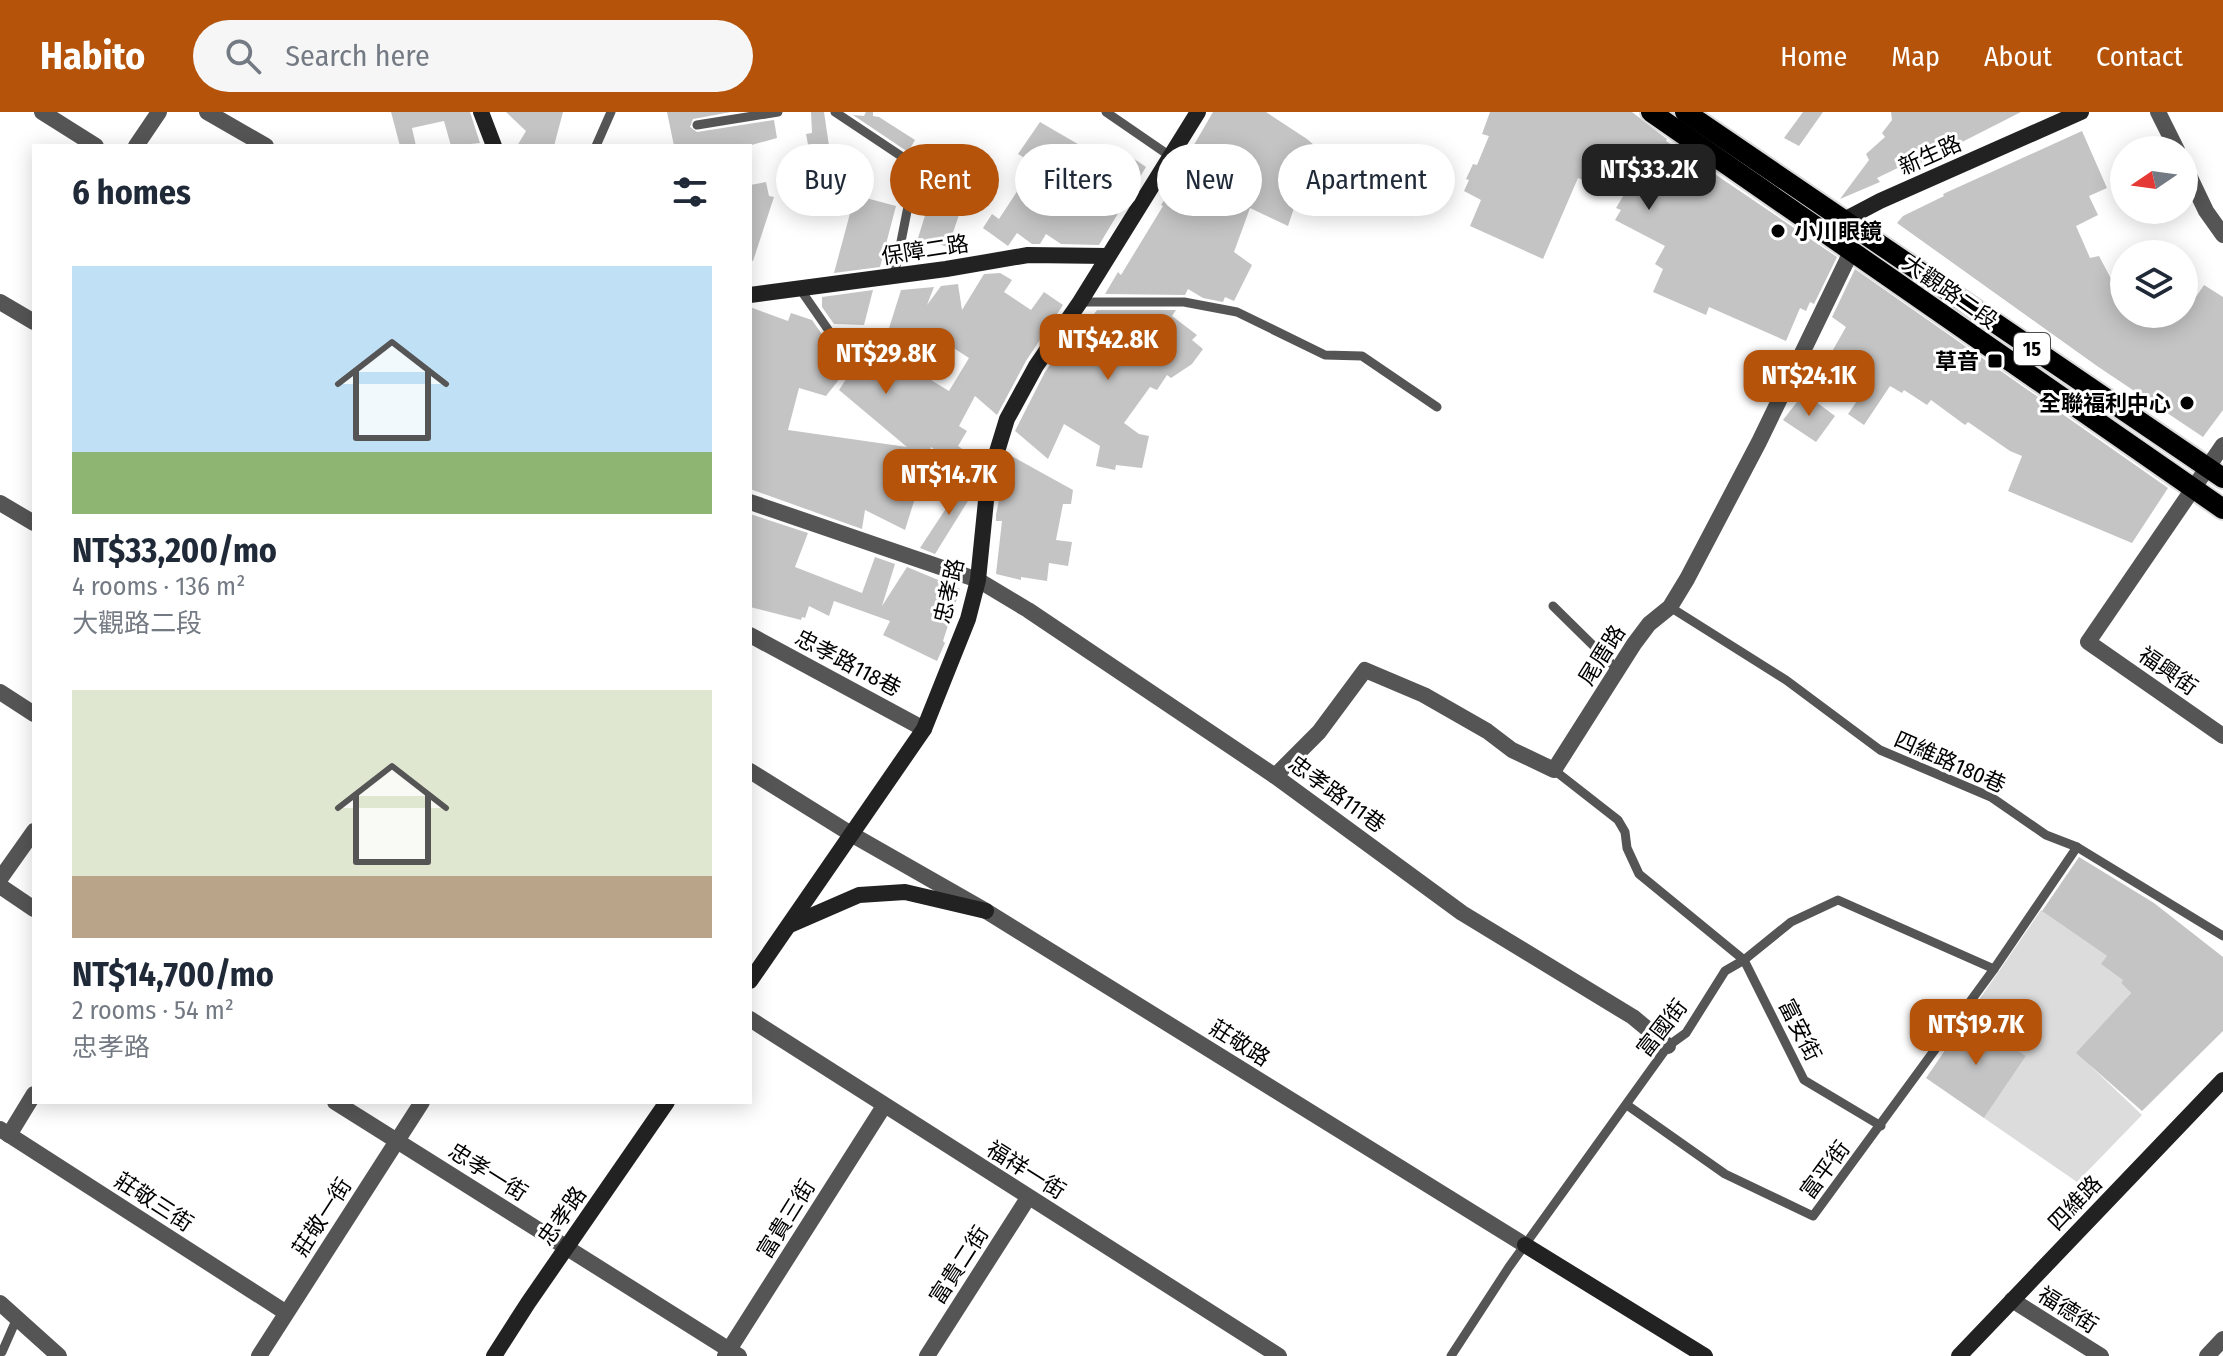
<!DOCTYPE html>
<meta charset="utf-8">
<style>
:root{--surface:#fff;--page:#f6f6f7;--text:#1f2937;--muted:#747a83;--accent:#b45309}
body{margin:0;font-family:"Fira Sans Condensed","Noto Sans TC",sans-serif;background:var(--page);color:var(--text);height:100vh;display:flex;flex-direction:column;font-size:30px;white-space:nowrap}
*{box-sizing:border-box;margin:0}
p{font-size:26px;color:var(--muted)}
.icon{flex:none;width:44px;height:44px;fill:none;stroke:currentColor;stroke-width:2;stroke-linecap:round;stroke-linejoin:round}
.map{position:relative;flex:1;overflow:hidden}
.panel{position:absolute;left:32px;top:32px;width:720px;height:960px;display:flex;flex-direction:column;background:var(--surface);border-radius:0px;box-shadow:0 4px 20px #0003}
.panel>*{flex:none}
.guide{position:absolute;left:776px;top:32px;width:760px;height:72px;display:flex;gap:16px}
.needle{width:52px;rotate:257deg}
.fabs{position:absolute;left:2110px;top:24px;display:grid;gap:16px}
.fabs a{display:grid;place-items:center;width:88px;height:88px;border-radius:50%;background:var(--surface);box-shadow:0 4px 20px #0003;font-size:40px}
.price{position:absolute;translate:-50% -68px;padding:0 18px;border-radius:16px;background:var(--accent);color:#fff;font-size:26px;line-height:52px;filter:drop-shadow(0 2px 4px #0008)}
.price::after{content:'';position:absolute;left:50%;top:48px;width:24px;height:18px;margin-left:-12px;background:inherit;clip-path:polygon(0 0,100% 0,50% 100%)}
.price.current{background:#222;color:#fff}
ul{padding:0;list-style:none}
li{display:grid;align-content:center;gap:16px;height:424px;padding:0 40px}
li span{display:grid;place-items:center;height:248px;border-radius:0px;color:#555}
li>.icon{margin-inline-start:auto}
span .icon{width:144px;height:144px;fill:#fffc;stroke-width:1}
li b{font-size:34px}
h2{display:flex;justify-content:space-between;align-items:center;height:96px;padding:0 40px;font-size:34px}
.chip{padding:0 28px;border-radius:36px;background:var(--surface);box-shadow:0 4px 20px #0003;font-size:28px;line-height:72px}
.chip.current{background:var(--accent);color:#fff}
header{display:flex;align-items:center;gap:48px;box-sizing:border-box;height:112px;padding:0 40px;background:var(--accent);color:#fff}
header strong{font-size:38px}
nav{display:flex;gap:44px;margin-inline-start:auto;font-size:28px}
.search{width:560px;height:72px;background:var(--page);display:flex;align-items:center;gap:20px;box-sizing:border-box;padding:0 28px;border-radius:44px;color:var(--muted);font-size:30px}
.map>svg:first-child{display:block}
.green{fill:#dcdcdc}
.building{fill:#c4c4c4;fill-rule:evenodd}
.lines{fill:none;stroke-linecap:round;stroke-linejoin:round}
.primary-casing{stroke:#dbdbdb;stroke-width:24}
.lane{stroke:#555;stroke-width:9}
.street{stroke:#555;stroke-width:16}
.secondary{stroke:#222;stroke-width:16}
.primary{stroke:#000;stroke-width:20}
.poi-dot{fill:#000;stroke:#fff;stroke-width:3}
.labels{text-anchor:middle;dominant-baseline:central;stroke-width:6;stroke-linejoin:round;paint-order:stroke}
.shield{fill:#fff;stroke:#4c4c4c;stroke-width:2}
.shield-label{font-size:20px;font-weight:bold;fill:#000}
.street-label{font-size:22px;fill:#000;stroke:#fff}
.poi-label{font-size:22px;font-weight:bold;fill:#000;stroke:#fff;text-anchor:end}
</style>
<header>
<strong>Habito</strong>
<div class="search"><svg class="icon" aria-label="search" viewBox="0 0 24 24"><circle cx="10" cy="10" r="6"/><path d="M15 15l6 6"/></svg>Search here</div>
<nav><a>Home</a><a>Map</a><a>About</a><a>Contact</a></nav>
</header>
<div class="map">
<svg width="2223" height="1244" viewBox="0 0 2223 1244">
<rect width="100%" height="100%" fill="#fff"/>
<polygon class="green" points="2041,798 2107,844 2123,868 2121,871 2131,881 2077,941 2142,1003 2077,1070 1984,1006 2026,944 1968,904"/>
<g class="building">
<polygon points="391,0 470,0 480,31 451,34 444,9 412,16 416,34 400,34"/>
<polygon points="506,0 563,0 554,34 517,34 526,19"/>
<polygon points="667,0 731,0 693,7 690,15 697,20 774,8 777,26 748,34 674,34"/>
<polygon points="811,0 824,0 831,47 857,41 866,86 896,94 880,155 834,161 852,94 821,101 806,22 812,21"/>
<polygon points="866,0 873,0 873,4 879,5 915,28 908,40 853,3 864,4"/>
<polygon points="1213,0 1266,0 1307,27 1335,51 1345,39 1363,53 1353,67 1359,72 1353,80 1318,57 1308,81 1304,80 1299,95 1294,96 1288,114 1250,96 1234,140 1252,153 1234,189 1225,185 1223,190 1203,186 1188,177 1185,183 1105,182 1118,160 1121,163 1163,94 1161,93 1176,70 1173,69"/>
<polygon points="1490,0 1632,0 1667,27 1666,29 1837,145 1814,192 1810,190 1806,199 1800,196 1786,229 1709,195 1706,203 1653,180 1663,157 1655,152 1665,134 1615,108 1621,98 1616,96 1628,76 1593,51 1583,68 1578,66 1543,147 1470,114 1481,88 1464,79 1469,68 1466,67 1473,52 1477,53 1489,24 1482,22"/>
<polygon points="1803,0 1823,0 1799,34 1784,26"/>
<polygon points="1891,0 2021,0 1909,57 1906,52 1877,66 1880,70 1840,87 1869,48 1866,42 1885,25 1882,21 1892,8"/>
<polygon points="1040,10 1119,56 1127,42 1146,55 1099,133 1061,132 1046,122 1040,132 1032,132 1017,121 1008,134 983,116 992,102 999,107 1035,52 1018,42"/>
<polygon points="2082,19 2107,76 2089,84 2098,103 2076,114 2090,146 2099,144 2116,176 2124,166 2124,202 2184,202 2184,187 2191,192 2204,173 2223,185 2223,298 2203,325 2097,254 1897,111 1903,104 1944,84 1943,82"/>
<polygon points="766,70 769,84 774,85 753,149 750,148 750,73"/>
<polygon points="932,81 946,86 944,96 960,100 948,135 918,126"/>
<polygon points="1855,157 2168,376 2132,431 2008,379 2022,344 2010,339 1968,310 1965,313 1931,288 1927,293 1904,278 1902,281 1890,274 1864,313 1848,302 1871,269 1830,243 1846,215 1832,205"/>
<path d="M1000,161L1012,168L1004,180L1031,198L1044,180L1063,193L1026,249L997,303L975,284L959,314L967,319L958,334L977,347L968,361L931,335L905,418L865,398L862,417L750,377V195L788,209L791,201L812,208L835,241L841,265L826,284L799,276L788,318L907,335L839,278L850,261L855,262L860,259L858,248L871,228L884,232L901,178L934,175L927,193L941,174L958,172L962,198L984,162ZM929,220L969,246L949,279L908,254Z"/>
<polygon points="873,178 864,213 834,212 822,195 822,185"/>
<polygon points="1097,198 1176,198 1172,204 1197,223 1192,228 1203,237 1192,252 1171,266 1167,263 1157,278 1150,275 1124,311 1139,322 1149,324 1142,356 1116,353 1115,358 1096,354 1100,334 1064,312 1048,347 1015,319 1045,260 1079,211 1094,202"/>
<polygon points="1804,281 1835,304 1816,330 1783,308"/>
<polygon points="1008,342 1073,378 1071,392 1063,392 1056,428 1072,430 1068,454 1049,451 1047,469 1021,465 1021,468 996,462 1002,409 996,409 996,403"/>
<polygon points="966,366 977,373 976,376 935,442 920,436"/>
<polygon points="750,402 808,421 795,455 862,481 875,445 895,452 882,494 907,455 960,477 943,529 945,531 937,549 883,523 890,509 834,489 829,504 809,494 805,506 802,505 801,508 750,495"/>
<polygon points="2079,745 2154,791 2223,845 2223,919 2142,999 2076,941 2131,881 2121,871 2123,868 2101,852 2107,844 2042,799"/>
<polygon points="1968,905 2026,944 1984,1006 1926,966"/>
</g>
<g class="lines">
<g class="primary-casing">
<g id="primary">
<polyline points="1651,0 2223,397"/>
<polyline points="1685,0 2223,366"/>
</g>
</g>
<g class="lane">
<polyline points="835,0 916,54 894,165"/>
<polyline points="1106,0 1170,44"/>
<polyline points="697,13 778,0"/>
<polyline points="596,34 611,0"/>
<polyline points="800,177 854,255"/>
<polyline points="1080,190 1184,190 1237,200 1325,243 1362,244 1437,295"/>
<polyline points="1553,494 1618,558"/>
<polyline points="1670,495 1786,568 1880,638 1991,685 2046,723 2077,735 2223,824"/>
<polyline points="1554,658 1618,708 1625,720 1627,736 1639,762 1744,848 1804,968 1881,1014"/>
<polyline points="1627,993 1725,1062 1813,1104 1994,857 2077,735"/>
<polyline points="2,1240 17,1206"/>
<polyline points="1451,1244 1509,1155 1668,934 1686,921 1725,859 1744,848 1791,810 1838,788 1994,857"/>
</g>
<g class="street">
<polyline points="42,0 96,34"/>
<polyline points="207,0 266,34"/>
<polyline points="2158,0 2177,38"/>
<polyline points="136,34 159,0"/>
<polyline points="2184,53 2206,99 2223,123"/>
<polyline points="0,190 34,210"/>
<polyline points="2223,333 2088,530 2223,624"/>
<polyline points="750,390 978,468 1028,498 1275,664 1462,801 1633,905 1668,934"/>
<polyline points="0,391 34,411"/>
<polyline points="750,523 924,617"/>
<polyline points="0,580 34,602"/>
<polyline points="750,659 851,722 986,799 1525,1133"/>
<polyline points="1275,664 1319,620 1365,558 1424,583 1487,619 1512,638 1554,658 1634,532 1649,512 1670,495 1687,467 1759,330 1851,140"/>
<polyline points="0,767 34,719"/>
<polyline points="0,774 34,797"/>
<polyline points="750,907 1279,1244"/>
<polyline points="335,990 739,1244"/>
<polyline points="0,1017 285,1200"/>
<polyline points="9,1023 34,982"/>
<polyline points="2012,1188 2101,1244"/>
<polyline points="0,1191 59,1244"/>
<polyline points="259,1244 422,990"/>
<polyline points="725,1244 884,994"/>
<polyline points="927,1244 1028,1086"/>
<polyline points="2207,1244 2223,1227"/>
</g>
<g class="secondary">
<polyline points="481,0 494,34"/>
<polyline points="1844,116 1842,109 1880,89 2081,0"/>
<polyline points="750,183 946,157 1028,143 1108,144"/>
<polyline points="790,813 859,783 905,780 986,799"/>
<polyline points="750,869 924,617 968,507 978,468 988,369 1007,307 1036,254 1080,190 1198,0"/>
<polyline points="1525,1133 1705,1244"/>
<polyline points="494,1244 528,1191 667,990"/>
<polyline points="1959,1244 2223,968"/>
</g>
<use href="#primary" class="primary"/>
</g>
<g class="poi-dot">
<circle cx="1778" cy="119" r="8"/>
<rect x="1987" y="241" width="16" height="16" rx="4"/>
<circle cx="2187" cy="291" r="8"/>
</g>
<g class="labels">
<rect class="shield" x="2014" y="221" width="36" height="32" rx="6"/>
<g class="shield-label">
<text x="2032" y="237">15</text>
</g>
<g class="street-label">
<text transform="translate(1930 43) rotate(-24)">新生路</text>
<text transform="translate(925 138) rotate(-9)">保障二路</text>
<text transform="translate(1950 180) rotate(35)">大觀路二段</text>
<text transform="translate(949 479) rotate(-77)">忠孝路</text>
<text transform="translate(1602 543) rotate(-58)">尾厝路</text>
<text transform="translate(848 551) rotate(28)">忠孝路118巷</text>
<text transform="translate(2168 559) rotate(35)">福興街</text>
<text transform="translate(1950 650) rotate(24)">四維路180巷</text>
<text transform="translate(1337 682) rotate(36)">忠孝路111巷</text>
<text transform="translate(1662 916) rotate(-52)">富國街</text>
<text transform="translate(1800 918) rotate(63)">富安街</text>
<text transform="translate(1240 931) rotate(32)">莊敬路</text>
<text transform="translate(1026 1058) rotate(32)">福祥一街</text>
<text transform="translate(1825 1058) rotate(-53)">富平街</text>
<text transform="translate(488 1060) rotate(32)">忠孝一街</text>
<text transform="translate(154 1090) rotate(33)">莊敬三街</text>
<text transform="translate(2075 1091) rotate(-46)">四維路</text>
<text transform="translate(562 1104) rotate(-55)">忠孝路</text>
<text transform="translate(322 1105) rotate(-57)">莊敬一街</text>
<text transform="translate(786 1107) rotate(-58)">富貴三街</text>
<text transform="translate(959 1153) rotate(-57)">富貴二街</text>
<text transform="translate(2068 1198) rotate(32)">福德街</text>
</g>
<g class="poi-label">
<text x="1794" y="119" text-anchor="start">小川眼鏡</text>
<text x="1979" y="249">草音</text>
<text x="2171" y="291">全聯福利中心</text>
</g>
</g>
</svg>
<div class="fabs">
<a><svg class="needle" viewBox="-14 -14 28 28"><path d="M0-13l5 13h-10z" fill="#e53935"/><path d="M0 13l5-13h-10z" fill="#747a83"/></svg></a>
<a><svg class="icon" aria-label="layers" viewBox="0 0 24 24"><path d="M12 4l9 5-9 5-9-5zM3 14l9 5 9-5"/></svg></a>
</div>
<b class="price current" style="left:1649px;top:100px">NT$33.2K</b>
<b class="price" style="left:1108px;top:270px">NT$42.8K</b>
<b class="price" style="left:886px;top:284px">NT$29.8K</b>
<b class="price" style="left:1809px;top:306px">NT$24.1K</b>
<b class="price" style="left:949px;top:405px">NT$14.7K</b>
<b class="price" style="left:1976px;top:955px">NT$19.7K</b>
<div class="guide">
<a class="chip">Buy</a>
<a class="chip current">Rent</a>
<a class="chip">Filters</a>
<a class="chip">New</a>
<a class="chip">Apartment</a>
</div>
<section class="panel">
<h2>6 homes<svg class="icon" aria-label="filters" viewBox="0 0 24 24"><path d="M4 7h16M4 17h16"/><circle cx="9" cy="7" r="2"/><circle cx="15" cy="17" r="2"/></svg></h2>
<ul>
<li><span style="background:linear-gradient(#bfe0f5 75%,#8fb573 0)"><svg class="icon" aria-label="home" viewBox="0 0 24 24"><path d="M3 11l9-7 9 7M6 9v11h12V9"/></svg></span><div><b>NT$33,200/mo</b><p>4 rooms · 136 m²</p><p>大觀路二段</p></div></li>
<li><span style="background:linear-gradient(#dfe7d0 75%,#b9a48a 0)"><svg class="icon" aria-label="home" viewBox="0 0 24 24"><path d="M3 11l9-7 9 7M6 9v11h12V9"/></svg></span><div><b>NT$14,700/mo</b><p>2 rooms · 54 m²</p><p>忠孝路</p></div></li>
</ul>
</section>
</div>
